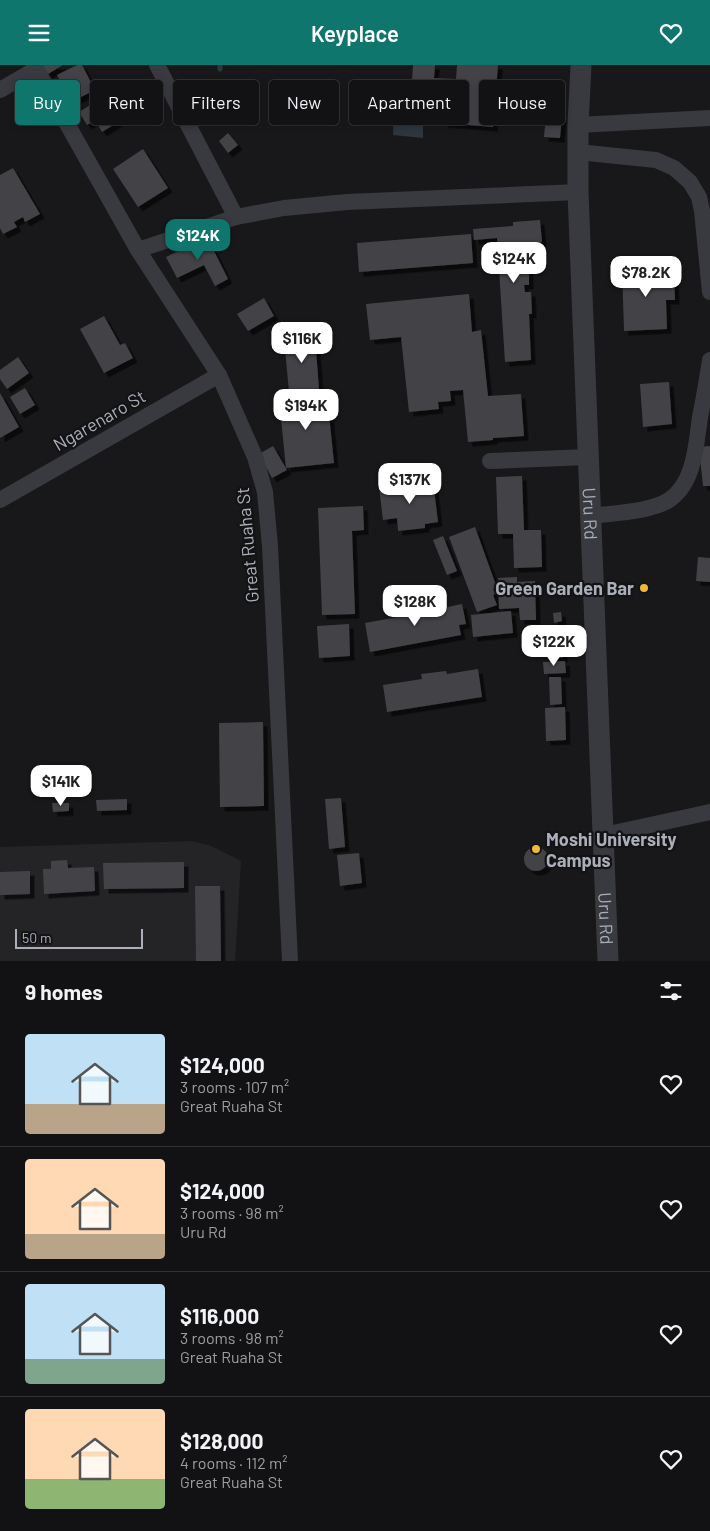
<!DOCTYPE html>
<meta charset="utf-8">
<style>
:root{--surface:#121214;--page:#1b1b1d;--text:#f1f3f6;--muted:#9c9ea0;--line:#313234;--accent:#0f766e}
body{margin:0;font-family:Barlow,sans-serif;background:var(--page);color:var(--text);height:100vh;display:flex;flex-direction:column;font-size:19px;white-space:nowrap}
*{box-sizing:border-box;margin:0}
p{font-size:16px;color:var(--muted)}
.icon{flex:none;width:28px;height:28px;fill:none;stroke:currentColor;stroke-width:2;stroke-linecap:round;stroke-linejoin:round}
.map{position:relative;height:896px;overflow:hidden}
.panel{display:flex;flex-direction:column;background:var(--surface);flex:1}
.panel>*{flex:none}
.banner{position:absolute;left:15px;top:15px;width:680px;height:45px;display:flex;gap:10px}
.scale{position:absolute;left:15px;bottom:12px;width:128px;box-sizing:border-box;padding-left:5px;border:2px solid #abafba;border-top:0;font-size:14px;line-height:18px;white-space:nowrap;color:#abafba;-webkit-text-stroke:4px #131315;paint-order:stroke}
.price{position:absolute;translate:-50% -42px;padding:0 11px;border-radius:10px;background:#fff;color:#222;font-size:16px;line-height:32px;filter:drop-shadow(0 1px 2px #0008)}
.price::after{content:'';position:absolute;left:50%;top:30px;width:15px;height:11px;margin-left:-8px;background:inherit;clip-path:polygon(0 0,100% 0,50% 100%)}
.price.on{background:var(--accent);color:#fff}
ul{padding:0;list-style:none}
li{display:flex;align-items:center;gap:15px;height:125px;padding:0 25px}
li+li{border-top:1px solid var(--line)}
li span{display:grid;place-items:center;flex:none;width:140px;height:100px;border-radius:5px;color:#555}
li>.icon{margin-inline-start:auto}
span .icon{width:60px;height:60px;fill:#fffc;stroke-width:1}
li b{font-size:21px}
h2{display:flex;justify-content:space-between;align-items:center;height:60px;padding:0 25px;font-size:21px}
.pill{padding:0 18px;border-radius:5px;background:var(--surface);box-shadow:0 2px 8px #0003,0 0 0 1px var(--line);font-size:18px;line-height:45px}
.pill.on{background:var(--accent);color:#fff}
header{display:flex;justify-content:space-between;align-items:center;height:65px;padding:0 25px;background:var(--accent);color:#fff;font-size:22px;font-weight:600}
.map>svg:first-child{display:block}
.built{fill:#242427}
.water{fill:#2e363e}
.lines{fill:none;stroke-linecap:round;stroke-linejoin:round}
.stream{stroke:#2e363e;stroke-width:5}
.building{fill:#424347;filter:url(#shadow)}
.minor{stroke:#393a3f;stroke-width:16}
.tertiary{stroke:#393a3f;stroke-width:21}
.poi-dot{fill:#eeb83c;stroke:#131315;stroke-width:2}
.labels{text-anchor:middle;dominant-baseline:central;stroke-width:4.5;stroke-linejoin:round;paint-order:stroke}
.street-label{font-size:18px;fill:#abafba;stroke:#131315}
.poi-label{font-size:18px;font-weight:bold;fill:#abafba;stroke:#131315;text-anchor:end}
</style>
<header><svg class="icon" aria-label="menu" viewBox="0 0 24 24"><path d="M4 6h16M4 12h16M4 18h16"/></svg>Keyplace<svg class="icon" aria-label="heart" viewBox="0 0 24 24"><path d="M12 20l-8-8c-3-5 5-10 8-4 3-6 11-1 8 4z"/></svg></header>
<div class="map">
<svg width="710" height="896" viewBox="0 0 710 896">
<defs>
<filter id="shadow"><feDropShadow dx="4.5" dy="4.5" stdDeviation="0" flood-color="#0009"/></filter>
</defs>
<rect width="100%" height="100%" fill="#18181a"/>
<polygon class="built" points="192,776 211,781 241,796 235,896 0,896 0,782"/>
<polygon class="water" points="423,44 423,73 393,70 394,45"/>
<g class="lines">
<polyline class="stream" points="220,0 220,4"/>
</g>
<g class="building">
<polygon points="42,0 63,0 48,9"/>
<polygon points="77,0 82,0 95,25 71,37 57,10"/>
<polygon points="413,0 435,0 434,13 456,14 457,0 498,0 493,62 443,58 444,42 430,41 431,31 411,30"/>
<polygon points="108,29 123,54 102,67 95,55 87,60 79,47"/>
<polygon points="546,50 562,51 560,73 544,72"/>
<polygon points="228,68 238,80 228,88 219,76"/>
<polygon points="143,84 168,123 138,142 113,104"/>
<polygon points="13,103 40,149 25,157 23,152 14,157 17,162 3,169 0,163 0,110"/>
<polygon points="540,155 542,177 522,179 523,195 529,195 529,220 524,220 525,227 531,227 532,249 529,249 531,295 505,297 497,173 474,175 473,164 513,161 513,157"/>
<polygon points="471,169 473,198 359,207 357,178"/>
<polygon points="207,172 228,214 215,221 204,200 177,213 166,192"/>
<polygon points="665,201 665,212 674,212 675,235 666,235 667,264 624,266 622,202"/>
<polygon points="469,229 472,267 481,265 488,331 521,329 524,371 493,373 493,375 468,377 463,325 450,326 451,336 438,337 439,344 409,347 401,272 370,275 366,239"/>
<polygon points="264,233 274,251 248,266 237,249"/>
<polygon points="104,251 120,280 125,278 133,293 104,308 80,264"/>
<polygon points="315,272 319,324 289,326 284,275"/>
<polygon points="18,292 29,308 7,324 0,314 0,305"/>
<polygon points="669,317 672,359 643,362 640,319"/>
<polygon points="25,323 35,340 20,349 10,332"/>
<polygon points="0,328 19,362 0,373"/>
<polygon points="327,330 334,398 286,403 279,334"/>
<polygon points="273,381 287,405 272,413 259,389"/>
<polygon points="710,381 710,421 703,421 699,382"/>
<polygon points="522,411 524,465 541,465 542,502 514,503 513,469 498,469 496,412"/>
<polygon points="433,416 438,457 425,459 425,463 398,466 397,453 383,455 379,422"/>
<polygon points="363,441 364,465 352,466 355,549 322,550 318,443"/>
<polygon points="475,462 497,523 493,524 495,529 493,530 497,540 477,547 449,472"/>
<polygon points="443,471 457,506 447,510 433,475"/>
<polygon points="698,492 710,493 710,517 696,516"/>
<polygon points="517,512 517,517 535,516 536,555 520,555 519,543 499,544 498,513"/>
<polygon points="462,539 466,559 459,560 461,570 370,587 365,558 398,552 398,547 433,541 434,545"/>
<polygon points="511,546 513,568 473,572 471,550"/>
<polygon points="561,547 562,556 554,558 553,548"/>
<polygon points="349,559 350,591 319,593 317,561"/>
<polygon points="563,561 565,576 552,577 550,562"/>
<polygon points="563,582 563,593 547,593 547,583"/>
<polygon points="565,596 566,608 544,609 543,597"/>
<polygon points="478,604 482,632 387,647 383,620 422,614 421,609 446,606 447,609"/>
<polygon points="549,612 561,612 562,639 550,640"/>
<polygon points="565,642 566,675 546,676 545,643"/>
<polygon points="263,657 264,741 220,742 219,658"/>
<polygon points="341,733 345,782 329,784 325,734"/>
<polygon points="127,734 127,745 97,746 96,735"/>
<polygon points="52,738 69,738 69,746 53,747"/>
<circle cx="536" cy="794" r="12"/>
<polygon points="359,788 362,818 340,821 337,790"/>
<polygon points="67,795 68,803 94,802 95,826 44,829 43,804 51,804 51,796"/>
<polygon points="184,797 184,823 104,824 103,798"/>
<polygon points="30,806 30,829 0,830 0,807"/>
<polygon points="195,821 220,821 221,896 196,896"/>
</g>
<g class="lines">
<g class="minor">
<polyline points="34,0 138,185 219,310 255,392 265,427 270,481 290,896"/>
<polyline points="157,0 236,152"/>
<polyline points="0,25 36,4"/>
<polyline points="578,60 710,53"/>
<polyline points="578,87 656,95 674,103 690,117 699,132 702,146 710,227"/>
<polyline points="138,185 236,152 284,143 347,137 578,127"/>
<polyline points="490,396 588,392"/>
<polyline points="0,435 219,310"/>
<path d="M590,451C612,448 651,447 669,435C695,418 696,379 700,352C704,333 707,314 710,295"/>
<polyline points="604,770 710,747"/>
</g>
<path class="tertiary" id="s1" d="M581,0L578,60V127L608,896"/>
</g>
<g class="poi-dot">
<circle cx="644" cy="523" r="5"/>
<circle cx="536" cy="784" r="5"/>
</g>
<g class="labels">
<g class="street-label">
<text transform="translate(99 355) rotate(-30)">Ngarenaro St</text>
<text stroke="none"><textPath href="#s1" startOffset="449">Uru Rd</textPath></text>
<text transform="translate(247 480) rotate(-95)">Great Ruaha St</text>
<text stroke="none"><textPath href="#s1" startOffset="854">Uru Rd</textPath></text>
</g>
<g class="poi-label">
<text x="634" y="523">Green Garden Bar</text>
<text x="546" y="774" text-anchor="start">Moshi University<tspan x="546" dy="21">Campus</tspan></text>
</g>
</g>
</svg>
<div class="scale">50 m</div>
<b class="price on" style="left:198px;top:196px">$124K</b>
<b class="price" style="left:514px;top:219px">$124K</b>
<b class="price" style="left:646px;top:233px">$78.2K</b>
<b class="price" style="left:302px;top:299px">$116K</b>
<b class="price" style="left:306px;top:366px">$194K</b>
<b class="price" style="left:410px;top:440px">$137K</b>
<b class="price" style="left:415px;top:562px">$128K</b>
<b class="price" style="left:554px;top:602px">$122K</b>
<b class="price" style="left:61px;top:742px">$141K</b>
<div class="banner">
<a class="pill on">Buy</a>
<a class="pill">Rent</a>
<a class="pill">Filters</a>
<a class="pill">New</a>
<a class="pill">Apartment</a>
<a class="pill">House</a>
</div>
</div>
<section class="panel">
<h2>9 homes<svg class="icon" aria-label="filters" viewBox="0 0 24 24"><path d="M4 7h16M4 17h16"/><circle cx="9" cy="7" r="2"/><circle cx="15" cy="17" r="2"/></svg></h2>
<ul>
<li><span style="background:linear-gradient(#bfe0f5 70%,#b9a48a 0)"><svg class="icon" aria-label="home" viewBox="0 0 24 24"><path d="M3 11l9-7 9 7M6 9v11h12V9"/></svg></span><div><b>$124,000</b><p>3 rooms · 107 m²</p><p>Great Ruaha St</p></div><svg class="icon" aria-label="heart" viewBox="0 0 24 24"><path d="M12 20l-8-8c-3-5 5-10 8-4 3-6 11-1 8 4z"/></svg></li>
<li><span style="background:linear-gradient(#ffd9b3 75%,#b9a48a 0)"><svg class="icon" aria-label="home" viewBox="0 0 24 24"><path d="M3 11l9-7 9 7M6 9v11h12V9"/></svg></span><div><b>$124,000</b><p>3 rooms · 98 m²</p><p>Uru Rd</p></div><svg class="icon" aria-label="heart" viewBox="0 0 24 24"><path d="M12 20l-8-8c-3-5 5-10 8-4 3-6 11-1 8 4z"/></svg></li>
<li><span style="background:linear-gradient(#bfe0f5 75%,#7fa58c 0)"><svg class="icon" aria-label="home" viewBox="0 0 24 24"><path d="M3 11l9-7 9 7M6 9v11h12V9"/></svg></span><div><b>$116,000</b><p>3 rooms · 98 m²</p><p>Great Ruaha St</p></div><svg class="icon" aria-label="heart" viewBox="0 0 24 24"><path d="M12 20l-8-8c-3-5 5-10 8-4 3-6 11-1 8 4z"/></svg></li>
<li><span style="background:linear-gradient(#ffd9b3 70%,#8fb573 0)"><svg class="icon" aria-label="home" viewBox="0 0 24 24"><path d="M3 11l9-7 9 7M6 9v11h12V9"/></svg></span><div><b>$128,000</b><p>4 rooms · 112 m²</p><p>Great Ruaha St</p></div><svg class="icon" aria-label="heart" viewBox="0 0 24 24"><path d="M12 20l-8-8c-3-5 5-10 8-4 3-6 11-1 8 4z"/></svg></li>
</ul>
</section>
